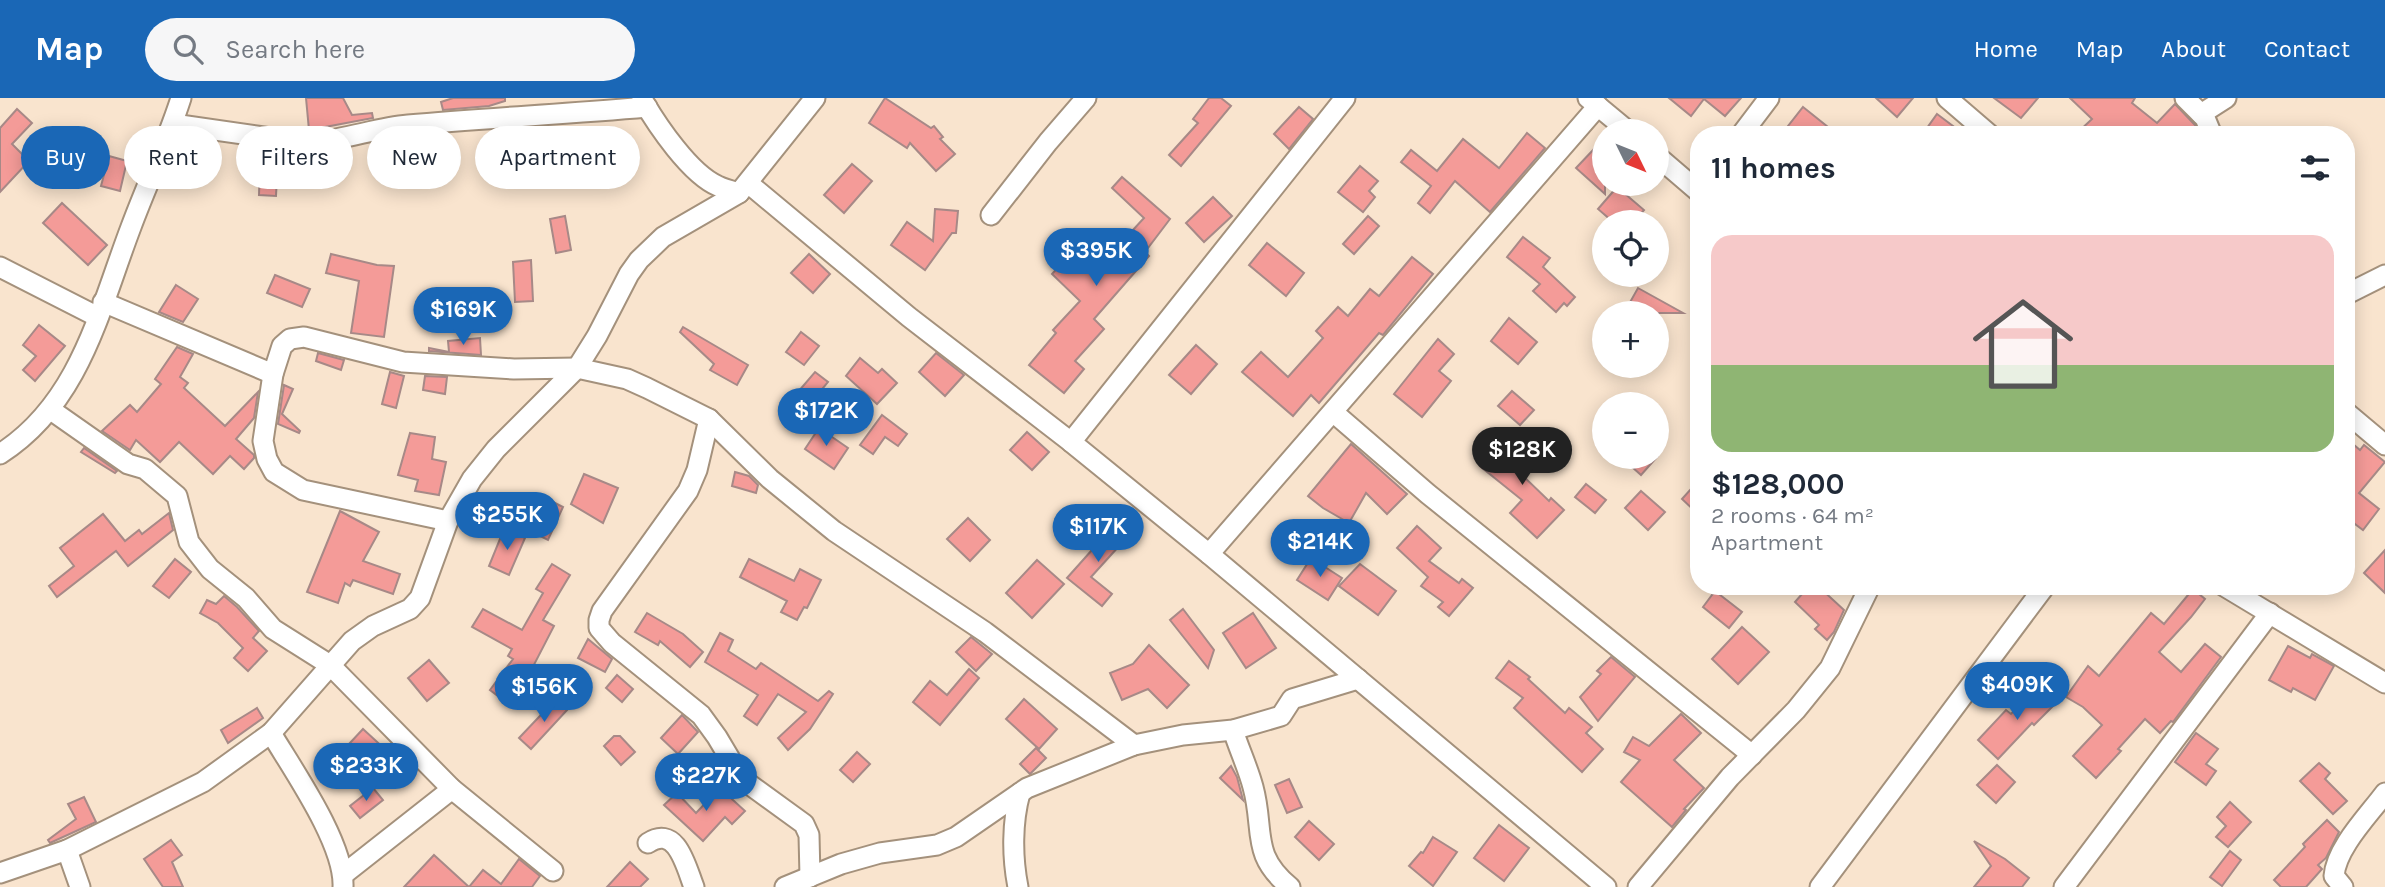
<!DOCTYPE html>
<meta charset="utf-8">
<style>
:root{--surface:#fff;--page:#f6f6f7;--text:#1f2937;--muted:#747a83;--accent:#1a67b6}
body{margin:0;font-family:Karla,sans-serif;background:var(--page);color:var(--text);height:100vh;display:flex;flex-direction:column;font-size:26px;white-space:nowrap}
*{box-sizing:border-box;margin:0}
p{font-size:23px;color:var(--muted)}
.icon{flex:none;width:38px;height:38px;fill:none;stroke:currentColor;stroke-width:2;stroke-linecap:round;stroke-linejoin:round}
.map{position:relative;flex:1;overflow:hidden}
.panel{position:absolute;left:1690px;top:28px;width:665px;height:469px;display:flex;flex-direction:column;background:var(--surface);border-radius:28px;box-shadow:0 4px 18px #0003}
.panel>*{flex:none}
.guide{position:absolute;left:21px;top:28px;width:665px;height:63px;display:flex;gap:14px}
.needle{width:46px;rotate:133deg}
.tools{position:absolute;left:1592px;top:21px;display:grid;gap:14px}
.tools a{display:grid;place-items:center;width:77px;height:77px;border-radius:50%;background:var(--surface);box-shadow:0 4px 18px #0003;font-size:35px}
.price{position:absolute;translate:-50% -60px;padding:0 16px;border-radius:24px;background:var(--accent);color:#fff;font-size:23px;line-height:46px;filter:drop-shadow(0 2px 4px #0008)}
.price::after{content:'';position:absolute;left:50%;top:42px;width:21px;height:16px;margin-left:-10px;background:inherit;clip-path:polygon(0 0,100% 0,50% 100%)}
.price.on{background:#222;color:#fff}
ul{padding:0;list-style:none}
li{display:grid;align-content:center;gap:14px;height:371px;padding:0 21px}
li span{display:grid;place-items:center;height:217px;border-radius:21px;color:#555}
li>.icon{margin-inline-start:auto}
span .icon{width:126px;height:126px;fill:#fffc;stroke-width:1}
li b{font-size:30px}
h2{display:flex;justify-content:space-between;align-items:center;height:84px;padding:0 21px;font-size:30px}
.pill{padding:0 24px;border-radius:32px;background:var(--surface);box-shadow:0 4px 18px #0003;font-size:24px;line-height:63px}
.pill.on{background:var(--accent);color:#fff}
header{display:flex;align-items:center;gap:42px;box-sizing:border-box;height:98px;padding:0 35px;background:var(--accent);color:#fff}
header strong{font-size:33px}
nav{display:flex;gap:38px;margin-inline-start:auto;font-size:24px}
.search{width:490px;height:63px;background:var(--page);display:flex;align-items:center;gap:18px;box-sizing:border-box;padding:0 24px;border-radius:38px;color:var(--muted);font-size:26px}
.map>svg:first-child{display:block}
.building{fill:#f49b98;stroke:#a78987;stroke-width:2}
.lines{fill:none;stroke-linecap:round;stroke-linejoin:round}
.minor-casing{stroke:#a4917c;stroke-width:23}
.minor{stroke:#fff;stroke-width:19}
</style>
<header>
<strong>Map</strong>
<div class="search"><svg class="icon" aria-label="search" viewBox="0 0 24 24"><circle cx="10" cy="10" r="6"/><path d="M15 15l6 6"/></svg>Search here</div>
<nav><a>Home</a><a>Map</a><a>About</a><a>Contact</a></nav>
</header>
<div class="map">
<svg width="2385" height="789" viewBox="0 0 2385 789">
<rect width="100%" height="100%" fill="#f9e4ce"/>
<g class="building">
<polygon points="306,0 343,0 352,17 372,15 373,20 309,32"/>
<polygon points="453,0 505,0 505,3 489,8 443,12 441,4"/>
<polygon points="885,0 931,30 934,28 943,39 940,41 955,56 936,73 910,45 907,50 869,25"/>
<polygon points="1209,0 1221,0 1231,8 1181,68 1169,57 1198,25 1193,21"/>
<polygon points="1669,0 1741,0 1725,18 1704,1 1691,18"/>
<polygon points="1876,0 1913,0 1897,19"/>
<polygon points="1994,0 2038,0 2021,20"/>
<polygon points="2070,0 2135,0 2132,5 2157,25 2175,6 2195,27 2199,37 2075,37 2092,21"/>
<polygon points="1299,9 1313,21 1289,51 1274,36"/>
<polygon points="1803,9 1838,37 1781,37"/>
<polygon points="17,11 32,25 12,46 29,63 0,94 0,30"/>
<polygon points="1937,16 1965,37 1922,37"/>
<polygon points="1527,35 1545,50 1490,114 1455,83 1430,115 1418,105 1431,88 1401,64 1411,52 1437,73 1463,41 1499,70"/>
<polygon points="510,50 515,68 483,77 478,59"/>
<polygon points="1595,50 1605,59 1605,96 1576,70"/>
<polygon points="264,51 292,56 290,63 278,59 276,98 259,97 260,66"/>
<polygon points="109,58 127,63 120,93 101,88"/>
<polygon points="852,66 872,83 844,115 824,97"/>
<polygon points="1360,68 1378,83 1369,93 1375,99 1363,114 1338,94"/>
<polygon points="1122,79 1170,121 1145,154 1149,158 1094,221 1104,231 1075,263 1084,271 1064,295 1029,267 1056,235 1053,232 1080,203 1052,176 1076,150 1085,158 1110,134 1121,145 1144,120 1112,90"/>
<polygon points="1617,89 1644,112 1634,124 1613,124 1598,111"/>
<polygon points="1213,99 1232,118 1204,144 1186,125"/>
<polygon points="62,105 107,147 88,167 43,125"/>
<polygon points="935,111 958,113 956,135 952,135 925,172 891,147 907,124 933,143"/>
<polygon points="565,118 571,152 556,155 550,121"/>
<polygon points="1368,118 1379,128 1354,156 1343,146"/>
<polygon points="1523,139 1550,160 1543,169 1575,199 1567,208 1564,205 1556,214 1533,193 1540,186 1507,159"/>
<polygon points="1267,145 1304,175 1286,198 1249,167"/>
<polygon points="331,156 377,167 394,168 384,239 351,235 359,183 326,175"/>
<polygon points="809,156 830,176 813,195 791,175"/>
<polygon points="1412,159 1433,176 1383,237 1379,235 1319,305 1311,297 1293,318 1242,274 1261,254 1288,279 1323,240 1316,233 1338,209 1348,218 1370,191 1379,198"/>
<polygon points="531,162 533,203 515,204 513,164"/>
<polygon points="275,177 310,191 302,209 267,195"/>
<polygon points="176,187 198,201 183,224 159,214"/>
<polygon points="1638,190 1683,215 1624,215"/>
<polygon points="1509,220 1537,244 1518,266 1491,243"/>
<polygon points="39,227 65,248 35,283 23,272 36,258 23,247"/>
<polygon points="683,229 748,267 737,287 710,272 714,266 680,234"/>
<polygon points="801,234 819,248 804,267 786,254"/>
<polygon points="480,240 481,257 429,253 429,250 449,254 448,243"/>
<polygon points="1438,241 1454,256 1439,273 1451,283 1422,319 1394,296"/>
<polygon points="1196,247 1217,266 1191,296 1169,277"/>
<polygon points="177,249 193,256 180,279 188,285 184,290 225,328 258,294 254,320 236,341 254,357 254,360 244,371 230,358 213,376 179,344 160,364 136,342 130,352 102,333 130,307 137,314 161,286 155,281"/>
<polygon points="318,255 344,262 341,272 316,263"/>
<polygon points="936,255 964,277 945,298 919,274"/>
<polygon points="860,260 878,275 882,271 897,285 877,306 846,278"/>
<polygon points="390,274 404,278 396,310 382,306"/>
<polygon points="815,274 828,284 805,312 792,301"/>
<polygon points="425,278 447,279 445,296 423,292"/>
<polygon points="284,287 293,291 282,316 300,333 299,335 278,326"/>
<polygon points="1512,293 1534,312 1520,327 1498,308"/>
<polygon points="882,317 907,336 898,348 885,339 873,356 860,347"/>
<polygon points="819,330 848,350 834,371 805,351"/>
<polygon points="1027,334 1049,354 1032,372 1010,352"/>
<polygon points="410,335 435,339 432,361 446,364 439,397 415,393 418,382 398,377"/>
<polygon points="1506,338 1536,362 1523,378 1549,403 1551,400 1564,412 1537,440 1510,415 1522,402 1481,369"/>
<polygon points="2347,341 2360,352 2364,347 2385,364 2359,395 2379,411 2363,432 2347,420"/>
<polygon points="1351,346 1407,396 1387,416 1366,395 1349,425 1323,410 1308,398"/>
<polygon points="84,350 117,373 115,375 81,354"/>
<polygon points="1621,359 1657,359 1641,377"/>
<polygon points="735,374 749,378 758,387 756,395 732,388"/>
<polygon points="584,376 618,390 603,425 571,406"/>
<polygon points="1699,382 1699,417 1682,401"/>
<polygon points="1586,386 1606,402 1595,415 1575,399"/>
<polygon points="1641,393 1665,414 1648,432 1625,410"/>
<polygon points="551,403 563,409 548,442 536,436"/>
<polygon points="340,413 379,434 363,463 400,476 393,496 353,482 350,488 345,485 338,505 307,494"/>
<polygon points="169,415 173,432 128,468 116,453 57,499 49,488 74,468 60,450 103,416 125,443 139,432 142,436"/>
<polygon points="968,420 990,442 970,463 947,441"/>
<polygon points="1117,424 1130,436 1091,479 1112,496 1102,508 1067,480"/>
<polygon points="1417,428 1441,450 1429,463 1459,485 1462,481 1473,490 1449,518 1438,509 1443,504 1421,488 1428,479 1397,450"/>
<polygon points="504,431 525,440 509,477 489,468"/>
<polygon points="2385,452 2385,495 2364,475"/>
<polygon points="1311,460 1342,480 1328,502 1297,482"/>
<polygon points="175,461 191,474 169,500 153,488"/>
<polygon points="749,461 794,483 800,471 821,482 807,510 804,509 797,522 781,514 787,503 740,479"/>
<polygon points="1037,462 1064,486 1032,520 1006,495"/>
<polygon points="552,466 570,477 543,522 554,528 524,586 526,588 511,608 490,592 513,561 508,558 512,551 472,529 483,511 522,532 543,495 536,491"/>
<polygon points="1360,466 1396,493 1378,517 1339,488"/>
<polygon points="1809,488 1818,488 1844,512 1834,534 1827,542 1815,531 1819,527 1795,504"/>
<polygon points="2193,491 2205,501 2191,519 2159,554 2181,574 2205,546 2221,559 2173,624 2171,623 2160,635 2145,621 2118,651 2121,653 2096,680 2073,658 2102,627 2083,609 2066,599 2088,568 2099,578 2151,515 2164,526"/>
<polygon points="1715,493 1742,514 1729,530 1703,509"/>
<polygon points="224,498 237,509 259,533 253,540 267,553 248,573 234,560 243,550 218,525 200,515 207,502 216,506"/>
<polygon points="1183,511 1214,552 1208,570 1170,522"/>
<polygon points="647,515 683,536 703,554 690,569 660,543 658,547 635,534"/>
<polygon points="1253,515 1276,550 1246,570 1223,535"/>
<polygon points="1742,529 1769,554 1738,586 1712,561"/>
<polygon points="720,535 733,542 728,553 756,571 761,565 818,603 829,593 833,596 810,631 788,652 778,640 806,614 778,596 757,627 744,618 758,597 705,564"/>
<polygon points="971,539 992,556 976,573 956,554"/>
<polygon points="588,541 612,561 605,574 578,560"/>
<polygon points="1149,547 1189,587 1167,610 1148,591 1122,602 1110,575 1133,566"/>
<polygon points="2288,548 2310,560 2312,556 2334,568 2315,602 2293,590 2291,594 2269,582"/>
<polygon points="1611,559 1635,579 1598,623 1580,599 1601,576 1597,573"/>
<polygon points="429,562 449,585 427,603 408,580"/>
<polygon points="1509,563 1530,579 1528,581 1565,615 1569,610 1592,629 1586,635 1603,651 1582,674 1514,610 1523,600 1496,580"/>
<polygon points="969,571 979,580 940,627 913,604 930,583 947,597"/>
<polygon points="617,577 633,591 622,604 606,590"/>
<polygon points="2039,586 2058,603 2034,627 2032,625 1998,661 1978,642 2006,612 2011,616"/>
<polygon points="557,600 568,611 531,651 519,640"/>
<polygon points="1024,601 1057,631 1039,651 1006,621"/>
<polygon points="257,610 263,620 228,645 221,632"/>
<polygon points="1681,616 1701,635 1674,662 1704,690 1684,711 1686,712 1672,729 1621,684 1640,662 1624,654 1633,639 1649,648"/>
<polygon points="682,617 698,634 678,656 661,640"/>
<polygon points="363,631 387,653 373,668 349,646"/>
<polygon points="2196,635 2218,651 2206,666 2216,673 2206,687 2175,664"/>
<polygon points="614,638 620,638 635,654 621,667 604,648"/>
<polygon points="1036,650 1046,660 1030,676 1020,666"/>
<polygon points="857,654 870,666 853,684 840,672"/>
<polygon points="2319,665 2330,675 2325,681 2347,703 2333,716 2300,683"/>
<polygon points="1997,667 2015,684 1996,705 1977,687"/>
<polygon points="1231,668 1237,679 1243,702 1220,680"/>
<polygon points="1289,681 1302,709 1287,715 1275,687"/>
<polygon points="373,690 383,702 360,720 350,708"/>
<polygon points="722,692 745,713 732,726 725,719 703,743 664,707 677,695 696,715 715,695 717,696"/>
<polygon points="84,699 96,724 50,745 48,742 76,721 68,706"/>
<polygon points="2230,704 2251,724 2228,749 2216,739 2226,728 2217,719"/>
<polygon points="2327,722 2339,734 2326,760 2318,767 2322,771 2306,789 2281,789 2274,782 2305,749 2303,746"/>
<polygon points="1309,723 1334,746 1319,762 1295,739"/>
<polygon points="1499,727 1529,750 1504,783 1474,760"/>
<polygon points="1433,739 1457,754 1433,788 1409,768 1421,754 1423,755"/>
<polygon points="171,742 182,757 172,764 183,789 163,789 144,761"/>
<polygon points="1974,743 2005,761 2029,780 2022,789 1974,789 1991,768"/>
<polygon points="2230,753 2241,762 2222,788 2210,779"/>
<polygon points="434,757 469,789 404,789"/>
<polygon points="519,761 540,778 532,789 469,789 483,772 501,786"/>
<polygon points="630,764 648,781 640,789 607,789"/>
</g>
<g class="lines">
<g class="minor-casing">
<g id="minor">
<polyline points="1588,0 1628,33"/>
<polyline points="1947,0 1990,37"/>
<polyline points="2185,0 2205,20 2212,37"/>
<path d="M642,1C657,27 690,76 718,88C724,91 732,93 739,95"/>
<polyline points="2201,16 2226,0"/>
<path d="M173,26L271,40C317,54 363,31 408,27C487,20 567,16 647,9"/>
<polyline points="1741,37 1769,0"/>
<polyline points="1657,58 1699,94"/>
<polyline points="748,85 909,219 1071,344 1209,456 1606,789"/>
<polyline points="991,117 1048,44 1086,0"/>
<polyline points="0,169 98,219"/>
<polyline points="2347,196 2385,177"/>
<polyline points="103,204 273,276"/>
<polyline points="51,312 128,366 145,371 177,398 189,444 210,471 246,500 273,531 330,567 452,691 553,773"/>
<polyline points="1333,314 1428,396 1752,657"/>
<polyline points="2347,315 2385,347"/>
<polyline points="709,321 697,372 688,393 602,513 599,522 599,530 612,545 701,617 717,639 742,681 804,726 809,737 810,779"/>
<polyline points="1071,344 1345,0"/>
<path d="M0,356C80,305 99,213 131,129C147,86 167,44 181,0"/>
<polyline points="448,423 303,392 274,374 267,361 263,343 273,276 282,248 290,241 304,239 403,264 514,271 577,270 627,281 647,290 709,321 770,381 834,433 985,534 1134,647"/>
<polyline points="1209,456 1598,8"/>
<polyline points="2224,488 2385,585"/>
<path d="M1233,632C1239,651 1248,670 1253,689C1265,733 1250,756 1290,789"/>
<path d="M271,635C293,672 345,746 343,789"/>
<path d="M648,745C677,726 686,769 694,789"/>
<polyline points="67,752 80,789"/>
<polyline points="0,775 67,752 203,684 271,635 352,543 373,528 410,511 420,500 448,423 472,381 496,351 577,270 597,238 629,176 639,162 663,139 739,95 815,0"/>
<polyline points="344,776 452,691"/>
<polyline points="785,789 841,766 880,755 937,747 956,739 1027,690 1134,647 1183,637 1233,632 1281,618 1292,601 1358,581"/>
<path d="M1018,789C1012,759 1012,724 1020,695"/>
<polyline points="1638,789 1730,679 1796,612 1830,570 1870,488"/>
<polyline points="1820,789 2045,488"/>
<polyline points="2064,789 2270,515"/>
<path d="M2343,789L2334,778C2336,750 2368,718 2385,695"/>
</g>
</g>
<use href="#minor" class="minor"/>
</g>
</svg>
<div class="tools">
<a><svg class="needle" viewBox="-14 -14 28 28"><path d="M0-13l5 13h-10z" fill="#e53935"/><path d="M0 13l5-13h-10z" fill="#747a83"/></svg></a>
<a><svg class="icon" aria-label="locate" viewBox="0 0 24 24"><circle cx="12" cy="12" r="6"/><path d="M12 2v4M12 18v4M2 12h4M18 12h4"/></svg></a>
<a>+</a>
<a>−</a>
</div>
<b class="price" style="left:1096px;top:190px">$395K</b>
<b class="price" style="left:463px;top:249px">$169K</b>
<b class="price" style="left:826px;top:350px">$172K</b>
<b class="price on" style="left:1522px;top:389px">$128K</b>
<b class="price" style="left:507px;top:454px">$255K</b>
<b class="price" style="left:1098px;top:466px">$117K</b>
<b class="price" style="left:1320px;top:481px">$214K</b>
<b class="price" style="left:2017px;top:624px">$409K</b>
<b class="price" style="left:544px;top:626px">$156K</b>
<b class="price" style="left:366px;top:705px">$233K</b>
<b class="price" style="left:706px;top:715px">$227K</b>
<div class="guide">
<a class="pill on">Buy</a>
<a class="pill">Rent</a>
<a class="pill">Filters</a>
<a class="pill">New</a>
<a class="pill">Apartment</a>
</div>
<section class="panel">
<h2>11 homes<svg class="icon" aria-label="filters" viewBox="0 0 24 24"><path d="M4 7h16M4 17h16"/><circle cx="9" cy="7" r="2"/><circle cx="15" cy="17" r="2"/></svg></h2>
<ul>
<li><span style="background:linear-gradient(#f6c9c9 60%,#8fb573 0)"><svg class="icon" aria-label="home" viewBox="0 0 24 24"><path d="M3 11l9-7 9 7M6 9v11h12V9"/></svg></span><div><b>$128,000</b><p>2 rooms · 64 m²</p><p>Apartment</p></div></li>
</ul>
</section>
</div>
